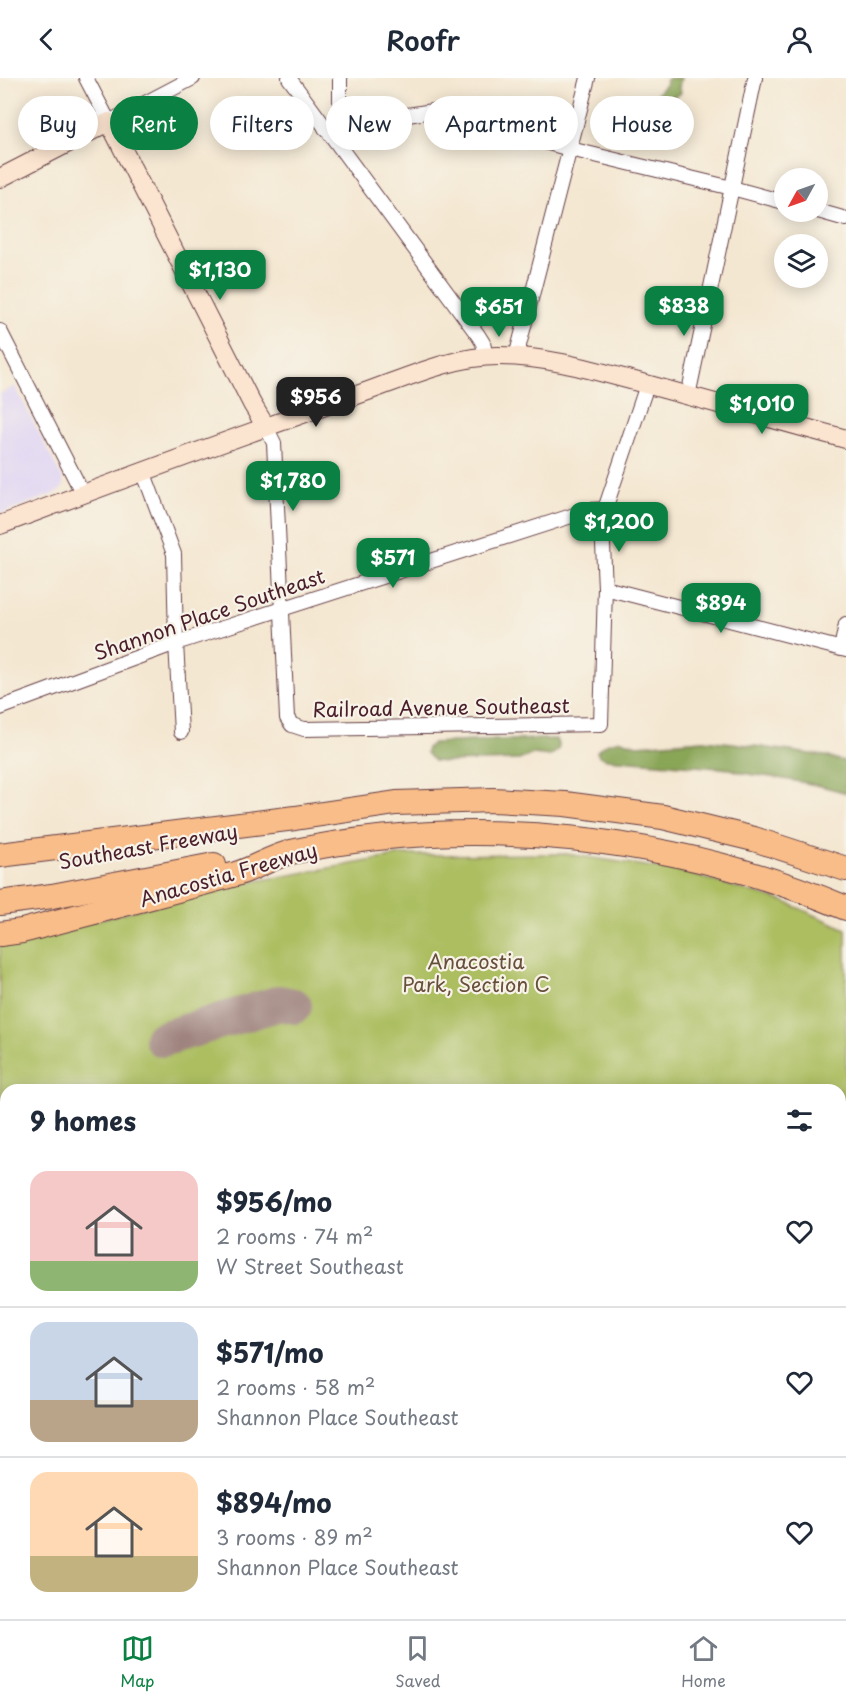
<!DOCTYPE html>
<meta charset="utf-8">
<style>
:root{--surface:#fff;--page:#f6f6f7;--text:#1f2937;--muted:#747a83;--line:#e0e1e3;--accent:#0b8043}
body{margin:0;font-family:"Playpen Sans",sans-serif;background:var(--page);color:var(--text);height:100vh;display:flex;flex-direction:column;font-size:22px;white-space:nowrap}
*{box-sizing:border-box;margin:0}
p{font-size:20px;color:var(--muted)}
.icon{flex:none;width:33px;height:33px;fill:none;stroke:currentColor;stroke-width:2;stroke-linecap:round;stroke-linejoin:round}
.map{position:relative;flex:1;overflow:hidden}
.details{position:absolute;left:0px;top:1006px;width:846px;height:536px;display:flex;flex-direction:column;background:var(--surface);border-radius:18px 18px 0 0;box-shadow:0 3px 15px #0003}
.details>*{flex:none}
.guide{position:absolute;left:18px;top:18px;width:810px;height:54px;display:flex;gap:12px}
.needle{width:39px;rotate:230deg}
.fabs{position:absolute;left:774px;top:90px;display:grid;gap:12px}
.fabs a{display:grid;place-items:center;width:54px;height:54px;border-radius:50%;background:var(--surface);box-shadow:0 3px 15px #0003;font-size:30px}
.price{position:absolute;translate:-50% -51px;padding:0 14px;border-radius:12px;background:var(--accent);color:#fff;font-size:20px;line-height:39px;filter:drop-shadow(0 2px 3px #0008)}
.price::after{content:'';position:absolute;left:50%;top:36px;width:18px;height:14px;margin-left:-9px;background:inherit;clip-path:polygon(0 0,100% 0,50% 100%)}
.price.selected{background:#222;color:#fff}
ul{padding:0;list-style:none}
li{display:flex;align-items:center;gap:18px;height:150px;padding:0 30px}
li+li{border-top:2px solid var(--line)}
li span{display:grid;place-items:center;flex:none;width:168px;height:120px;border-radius:18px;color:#555}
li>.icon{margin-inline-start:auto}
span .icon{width:72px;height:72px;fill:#fffc;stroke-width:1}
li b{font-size:26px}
h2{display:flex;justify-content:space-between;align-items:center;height:72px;padding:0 30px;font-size:26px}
.pill{padding:0 21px;border-radius:27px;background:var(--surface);box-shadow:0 3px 15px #0003;font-size:21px;line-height:54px}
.pill.selected{background:var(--accent);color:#fff}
header{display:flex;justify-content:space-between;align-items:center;height:78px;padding:0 30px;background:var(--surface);font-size:27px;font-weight:600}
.tabs{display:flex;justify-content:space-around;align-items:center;height:84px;border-top:2px solid var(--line);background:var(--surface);font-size:16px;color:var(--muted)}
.tabs a{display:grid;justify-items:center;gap:3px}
.tabs .selected{color:var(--accent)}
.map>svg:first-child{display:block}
.built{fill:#e0d4f4}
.green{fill:#acbe61;stroke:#7b6e46;stroke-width:1.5}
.forest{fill:#89a557;stroke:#6a6241;stroke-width:1.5}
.water{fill:#5fc1de;stroke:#547084;stroke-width:1.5}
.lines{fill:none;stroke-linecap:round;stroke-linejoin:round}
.taxiway{stroke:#9f837e;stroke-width:36}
.minor-casing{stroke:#643d44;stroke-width:16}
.tertiary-casing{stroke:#643d44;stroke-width:19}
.secondary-casing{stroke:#643d44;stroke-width:20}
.motorway-casing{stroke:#643d44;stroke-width:26}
.minor{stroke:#fff;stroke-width:14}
.tertiary{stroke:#fff;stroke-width:16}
.secondary{stroke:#fce5d0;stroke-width:18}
.motorway{stroke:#f8bd89;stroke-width:24}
.labels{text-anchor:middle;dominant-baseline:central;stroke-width:4.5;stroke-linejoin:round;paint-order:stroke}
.street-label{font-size:20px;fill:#4a1f2b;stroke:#f7f3e8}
.park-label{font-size:20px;fill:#674f3b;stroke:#f7f3e8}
</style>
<header><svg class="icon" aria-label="back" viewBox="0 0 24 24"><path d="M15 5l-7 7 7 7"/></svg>Roofr<svg class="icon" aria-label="person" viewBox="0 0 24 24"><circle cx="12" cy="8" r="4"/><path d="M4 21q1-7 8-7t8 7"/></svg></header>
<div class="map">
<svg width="846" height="1541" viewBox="0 0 846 1541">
<rect width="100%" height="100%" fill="#f7f3e8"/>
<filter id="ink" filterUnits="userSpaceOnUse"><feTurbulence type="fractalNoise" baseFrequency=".0167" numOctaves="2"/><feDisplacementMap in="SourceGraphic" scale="12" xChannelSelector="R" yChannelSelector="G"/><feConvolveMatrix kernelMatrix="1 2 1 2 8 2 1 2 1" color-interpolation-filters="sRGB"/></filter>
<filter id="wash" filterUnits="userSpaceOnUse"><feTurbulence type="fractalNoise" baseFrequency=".008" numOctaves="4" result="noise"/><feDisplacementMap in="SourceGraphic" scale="24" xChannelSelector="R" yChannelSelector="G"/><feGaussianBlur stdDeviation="1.35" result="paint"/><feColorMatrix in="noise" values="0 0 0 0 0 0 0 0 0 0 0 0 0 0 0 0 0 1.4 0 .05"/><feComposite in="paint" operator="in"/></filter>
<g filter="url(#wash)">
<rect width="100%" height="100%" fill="#f4e7d1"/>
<polygon class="built" points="15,308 63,402 63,408 61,412 55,415 0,436 0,316"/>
<polygon class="green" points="567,776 679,793 783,823 846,851 846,1541 269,1541 266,1536 840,1536 840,1012 6,1012 6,1296 0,1292 0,867 228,808 402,777"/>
<g class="forest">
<polygon points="668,0 681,0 679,9 681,14 680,16 658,26 652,21 665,7"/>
<polygon points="556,661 559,669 557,673 550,678 533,676 519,682 446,684 434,683 426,675 427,670 433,665 498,662"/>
<path d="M621,662L637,667L703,662L733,665L825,678L846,684V715C822,707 797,703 772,699C758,697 745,697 731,691L607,681L599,678L597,674C602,666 611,664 621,662Z"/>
<polygon points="436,1536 512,1536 511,1541 431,1541"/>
</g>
<polygon class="water" points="0,1292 6,1296 6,1536 266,1536 269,1541 0,1541"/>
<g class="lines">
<polyline class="taxiway" points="162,961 280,925 294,928"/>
</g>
</g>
<g filter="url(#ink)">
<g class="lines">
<g class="minor-casing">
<g id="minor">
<polyline points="86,0 109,44 193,0"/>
<polyline points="289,0 478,257 483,265 486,279"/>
<polyline points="325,50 433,33 570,71 732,110 784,124"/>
<polyline points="340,55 340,0"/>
<polyline points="818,133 846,141"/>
<polyline points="0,253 83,416"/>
<polyline points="516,279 588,0"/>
<polyline points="688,318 755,0"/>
<polyline points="266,349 274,365 287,640 292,647 304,651 601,646 605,510 602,445 605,431 647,307"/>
<polyline points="143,393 174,476 176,565 181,654"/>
<polyline points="605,510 846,572"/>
<polyline points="841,571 846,546"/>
<polyline points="0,630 176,565 590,432 605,431"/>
</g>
</g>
<g class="tertiary-casing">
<g id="tertiary">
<polyline points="0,1196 6,1199"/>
<polyline points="349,1536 352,1541"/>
</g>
</g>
<g class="secondary-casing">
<g id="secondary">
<polyline points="0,100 109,44 252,326 266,349"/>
<path d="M0,447C118,403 235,359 354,318C399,303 450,278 498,278C551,278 603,295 653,308C718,326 782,344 846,361"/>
</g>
</g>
<g class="motorway-casing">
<g id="motorway">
<polyline points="0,777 295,740 396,725 493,722 565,726 663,739 754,761 846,791"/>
<polyline points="0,825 52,818 214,787"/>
<path d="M0,856L22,853C93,834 165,816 236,796C255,790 272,779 291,774C474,735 675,758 846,830"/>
</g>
</g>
<use href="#minor" class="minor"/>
<use href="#tertiary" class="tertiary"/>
<use href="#secondary" class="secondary"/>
<use href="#motorway" class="motorway"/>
</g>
</g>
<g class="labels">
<g class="street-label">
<text transform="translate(209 536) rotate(-19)">Shannon Place Southeast</text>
<text transform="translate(441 629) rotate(-1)">Railroad Avenue Southeast</text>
<text transform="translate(148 768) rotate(-10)">Southeast Freeway</text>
<text transform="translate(228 796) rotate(-16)">Anacostia Freeway</text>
</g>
<g class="park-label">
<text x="476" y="883">Anacostia<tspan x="476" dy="23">Park, Section C</tspan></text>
</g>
</g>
</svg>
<div class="fabs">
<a><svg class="needle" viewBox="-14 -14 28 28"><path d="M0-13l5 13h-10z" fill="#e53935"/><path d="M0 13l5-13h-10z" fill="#747a83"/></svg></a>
<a><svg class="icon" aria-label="layers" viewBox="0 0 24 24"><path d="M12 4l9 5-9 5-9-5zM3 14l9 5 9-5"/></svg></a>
</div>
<b class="price" style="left:220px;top:223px">$1,130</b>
<b class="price" style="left:684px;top:259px">$838</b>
<b class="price" style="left:499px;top:260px">$651</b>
<b class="price selected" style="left:316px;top:350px">$956</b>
<b class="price" style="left:762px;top:357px">$1,010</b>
<b class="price" style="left:293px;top:434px">$1,780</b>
<b class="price" style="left:619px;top:475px">$1,200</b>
<b class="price" style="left:393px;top:511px">$571</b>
<b class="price" style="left:721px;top:556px">$894</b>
<div class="guide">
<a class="pill">Buy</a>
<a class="pill selected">Rent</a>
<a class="pill">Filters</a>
<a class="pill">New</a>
<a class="pill">Apartment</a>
<a class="pill">House</a>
</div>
<section class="details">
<h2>9 homes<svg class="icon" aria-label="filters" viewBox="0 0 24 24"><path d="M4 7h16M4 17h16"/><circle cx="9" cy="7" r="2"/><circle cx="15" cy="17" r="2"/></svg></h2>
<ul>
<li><span style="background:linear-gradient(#f6c9c9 75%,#8fb573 0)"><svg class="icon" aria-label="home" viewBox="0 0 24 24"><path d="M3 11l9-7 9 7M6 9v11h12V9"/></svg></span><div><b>$956/mo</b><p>2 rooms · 74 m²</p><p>W Street Southeast</p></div><svg class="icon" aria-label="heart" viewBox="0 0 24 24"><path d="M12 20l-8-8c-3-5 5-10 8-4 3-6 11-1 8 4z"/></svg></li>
<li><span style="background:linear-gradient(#c9d6e8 65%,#b9a48a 0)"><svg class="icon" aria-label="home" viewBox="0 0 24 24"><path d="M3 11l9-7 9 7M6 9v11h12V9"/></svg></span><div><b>$571/mo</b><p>2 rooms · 58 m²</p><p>Shannon Place Southeast</p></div><svg class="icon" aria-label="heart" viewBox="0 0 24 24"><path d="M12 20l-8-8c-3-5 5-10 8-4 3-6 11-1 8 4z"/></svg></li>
<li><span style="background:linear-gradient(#ffd9b3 70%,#c2b280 0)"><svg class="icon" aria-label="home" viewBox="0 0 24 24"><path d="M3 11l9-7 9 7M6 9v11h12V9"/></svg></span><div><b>$894/mo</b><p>3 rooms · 89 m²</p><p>Shannon Place Southeast</p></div><svg class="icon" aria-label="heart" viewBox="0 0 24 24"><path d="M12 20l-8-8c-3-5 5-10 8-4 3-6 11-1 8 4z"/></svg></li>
</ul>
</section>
</div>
<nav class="tabs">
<a class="selected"><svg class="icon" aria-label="map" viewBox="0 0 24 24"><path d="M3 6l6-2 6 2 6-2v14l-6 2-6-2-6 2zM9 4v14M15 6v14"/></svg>Map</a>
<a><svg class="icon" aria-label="saved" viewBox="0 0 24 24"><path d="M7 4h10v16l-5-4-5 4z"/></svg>Saved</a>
<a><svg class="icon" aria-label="home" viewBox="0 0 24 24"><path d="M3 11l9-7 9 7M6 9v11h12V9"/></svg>Home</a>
</nav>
